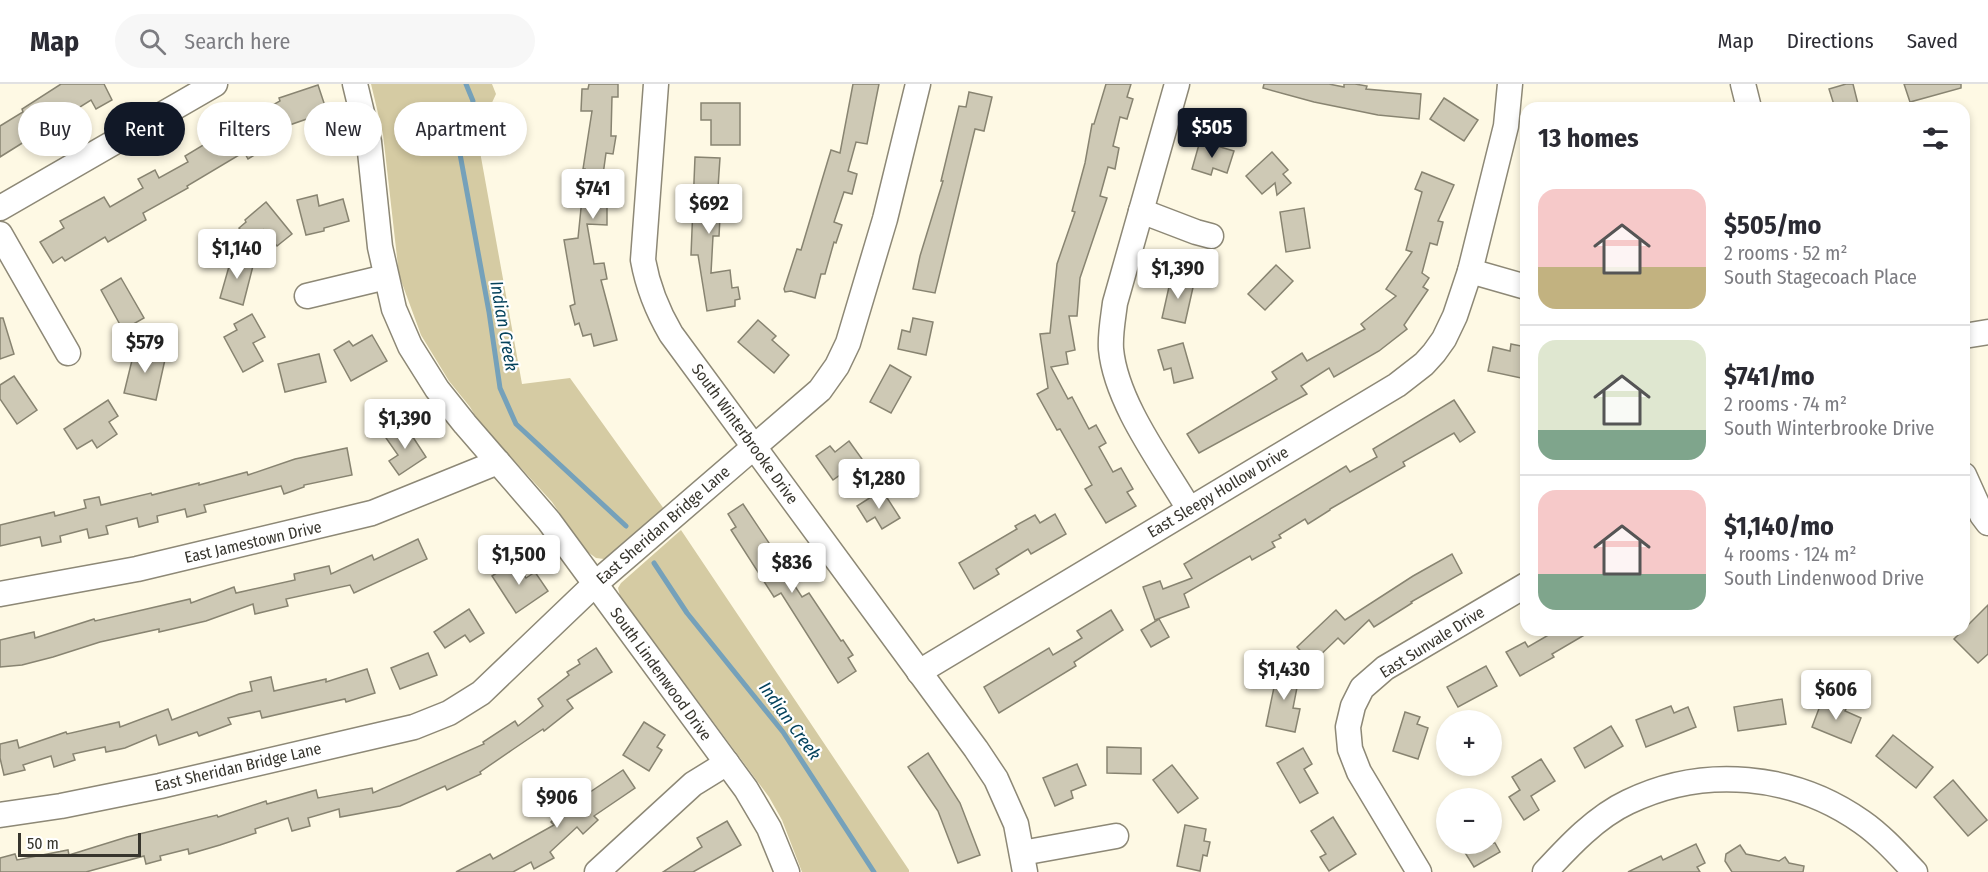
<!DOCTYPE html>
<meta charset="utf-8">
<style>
:root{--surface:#fff;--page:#f7f7f7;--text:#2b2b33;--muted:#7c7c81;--line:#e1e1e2;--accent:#111827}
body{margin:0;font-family:"Fira Sans Condensed",sans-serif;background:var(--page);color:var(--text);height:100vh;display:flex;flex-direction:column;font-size:22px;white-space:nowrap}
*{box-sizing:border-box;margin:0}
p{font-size:20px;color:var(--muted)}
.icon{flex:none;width:33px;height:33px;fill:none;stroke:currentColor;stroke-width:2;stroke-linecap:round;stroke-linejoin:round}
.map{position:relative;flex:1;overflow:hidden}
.drawer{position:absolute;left:1520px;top:18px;width:450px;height:534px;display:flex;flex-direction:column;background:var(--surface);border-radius:18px;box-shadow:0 3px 9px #0003}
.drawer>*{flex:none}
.guide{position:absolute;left:18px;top:18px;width:570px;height:54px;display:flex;gap:12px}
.tools{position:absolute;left:1436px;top:626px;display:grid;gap:12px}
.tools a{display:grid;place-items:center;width:66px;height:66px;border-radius:50%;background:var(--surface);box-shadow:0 3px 9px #0003;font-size:30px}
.scale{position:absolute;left:18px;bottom:15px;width:123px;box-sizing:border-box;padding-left:6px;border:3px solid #37352d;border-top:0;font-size:16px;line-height:21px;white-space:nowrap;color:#37352d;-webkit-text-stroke:4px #fff;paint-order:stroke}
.price{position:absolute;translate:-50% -51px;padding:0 14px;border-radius:6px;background:#fff;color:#222;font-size:20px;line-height:39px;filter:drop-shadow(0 2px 3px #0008)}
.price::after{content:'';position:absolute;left:50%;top:36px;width:18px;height:14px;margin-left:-9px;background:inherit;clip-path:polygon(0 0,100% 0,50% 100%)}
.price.selected{background:var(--accent);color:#fff}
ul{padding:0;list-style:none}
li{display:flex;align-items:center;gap:18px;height:150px;padding:0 18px}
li+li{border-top:2px solid var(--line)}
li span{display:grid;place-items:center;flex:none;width:168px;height:120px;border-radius:18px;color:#555}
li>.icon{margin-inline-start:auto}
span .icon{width:72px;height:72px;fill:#fffc;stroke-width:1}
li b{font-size:26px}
h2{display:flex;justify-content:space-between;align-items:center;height:72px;padding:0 18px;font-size:26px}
.tag{padding:0 21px;border-radius:27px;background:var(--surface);box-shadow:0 3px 9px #0003;font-size:21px;line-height:54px}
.tag.selected{background:var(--accent);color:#fff}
header{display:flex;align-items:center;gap:36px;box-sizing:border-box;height:84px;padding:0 30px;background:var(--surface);border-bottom:2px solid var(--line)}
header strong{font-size:28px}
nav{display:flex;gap:33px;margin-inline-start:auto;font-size:21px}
.search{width:420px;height:54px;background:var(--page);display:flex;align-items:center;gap:15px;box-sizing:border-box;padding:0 21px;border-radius:33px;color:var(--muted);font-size:22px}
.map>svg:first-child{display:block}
.green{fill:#d5cba3}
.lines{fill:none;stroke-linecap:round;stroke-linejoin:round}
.stream{stroke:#75a1ba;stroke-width:5}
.building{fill:#cec9b5;stroke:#888471;stroke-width:1.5}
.minor-casing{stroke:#8d8876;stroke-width:27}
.minor{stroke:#fff;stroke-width:24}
.labels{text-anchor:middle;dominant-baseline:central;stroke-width:4.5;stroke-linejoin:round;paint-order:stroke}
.street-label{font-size:16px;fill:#37352d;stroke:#fff}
.water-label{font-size:18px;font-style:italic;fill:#04425c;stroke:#fff}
</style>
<header>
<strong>Map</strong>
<div class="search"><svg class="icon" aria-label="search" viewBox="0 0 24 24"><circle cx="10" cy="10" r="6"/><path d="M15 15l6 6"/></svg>Search here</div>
<nav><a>Map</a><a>Directions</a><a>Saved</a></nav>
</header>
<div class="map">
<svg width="1988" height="788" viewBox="0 0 1988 788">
<rect width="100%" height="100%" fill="#fef9e4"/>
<g class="green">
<polygon points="371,0 492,0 496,10 477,51 522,300 570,294 664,425 611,472 604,475 596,474 585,466 552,418 479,338 470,323 449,297 421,251 399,191 383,50"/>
<polygon points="681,446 909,786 909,788 802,788 782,736 769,713 620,512 618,504 621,499"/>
</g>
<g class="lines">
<g class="stream">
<polyline points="466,0 473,17 460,70 489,228 500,304 516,340 626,442"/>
<polyline points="654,479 687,529 783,648 874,788"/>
</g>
</g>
<g class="building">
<polygon points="61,0 104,0 112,16 96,25 91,16 0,73 0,42 23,28 22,25"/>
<polygon points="589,0 618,0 618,13 612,13 611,52 616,52 613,70 606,69 602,98 607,98 607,141 587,140 594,180 604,179 607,195 601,196 617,256 594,262 591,250 583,252 579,239 575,241 570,222 575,220 564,156 578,154 585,85 583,85 592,27 581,27 582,5 588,5"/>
<polygon points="853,0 879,0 867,60 856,58 848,87 857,90 852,110 844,108 834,138 842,141 836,159 834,158 825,190 821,190 815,214 791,207 785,208 784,205 797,165 801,166 831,66 840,69"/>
<polygon points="1106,0 1131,0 1127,13 1133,15 1127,35 1120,33 1113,62 1119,64 1115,85 1108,83 1100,112 1107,114 1080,194 1077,232 1069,232 1075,266 1066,268 1068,280 1051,283 1068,315 1072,313 1089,345 1096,341 1106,359 1099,363 1113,388 1121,384 1133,405 1127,408 1136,422 1106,439 1085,405 1092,401 1060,345 1057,346 1037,310 1048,304 1040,250 1050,249 1057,180 1075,128 1072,127 1085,79 1092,40 1094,40"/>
<polygon points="1264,0 1329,0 1344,3 1344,0 1355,0 1367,2 1366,5 1421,10 1419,35 1378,31 1314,18 1263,4"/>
<polygon points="1846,0 1853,0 1859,24 1835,24 1829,5"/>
<polygon points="1904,0 1961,0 1961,4 1910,18"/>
<polygon points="318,1 327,28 281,44 286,52 248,75 244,68 187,102 188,104 143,129 146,136 108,158 105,153 65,177 62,173 53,179 40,158 64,144 60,137 104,113 110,123 143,104 138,95 155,86 159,94 188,78 185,72 230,45 229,42 243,34 245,37 280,17 279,14"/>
<polygon points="969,8 992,13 984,47 975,45 935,209 913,205 920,172 943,97 941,97 959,22 966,23"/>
<polygon points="1444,14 1478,36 1464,57 1430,35"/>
<polygon points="701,19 740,19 740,61 711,61 711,36 701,36"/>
<polygon points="1200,57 1234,67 1227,89 1213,84 1211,91 1192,85"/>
<polygon points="1272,68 1288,86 1283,90 1291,99 1277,111 1275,99 1262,110 1246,92"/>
<polygon points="695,73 720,74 716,133 720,133 719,152 713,152 711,189 730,186 732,204 738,203 740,215 735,216 735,222 707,227 698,171 691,171"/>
<polygon points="1422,88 1454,101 1438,137 1443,138 1437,161 1430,159 1422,189 1429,194 1423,203 1428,206 1404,241 1407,245 1379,267 1334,293 1329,284 1301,302 1307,310 1199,369 1187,350 1277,295 1272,288 1302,269 1307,277 1365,245 1361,240 1396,212 1386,205 1412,168 1406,166 1422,108 1415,105"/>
<polygon points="317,111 319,122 343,115 349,137 324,144 324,147 306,151 297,116"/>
<polygon points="266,118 292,150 277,162 264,146 261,156 254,163 239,144 246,138 245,136"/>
<polygon points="1304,124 1310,164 1286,168 1280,128"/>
<polygon points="232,172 254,178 243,221 220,214"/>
<polygon points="1276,181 1293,197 1265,226 1248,210"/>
<polygon points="121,194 144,234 123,246 101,206"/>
<polygon points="1171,194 1194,199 1185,239 1162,234"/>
<polygon points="252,230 265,253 253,259 263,277 243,288 224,253 237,246 234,240"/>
<polygon points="0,234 3,234 14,270 0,275"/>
<polygon points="913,234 933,238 926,271 898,265 902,246 910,248"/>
<polygon points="758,236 776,252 772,256 789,271 774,289 738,258"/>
<polygon points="372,251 387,277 351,297 334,266 349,257 353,262"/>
<polygon points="1183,259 1193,294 1174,299 1171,284 1164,286 1158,266"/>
<polygon points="1511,260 1526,263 1526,295 1488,287 1493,263 1510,267"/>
<polygon points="135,264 166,271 156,316 124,309"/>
<polygon points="319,270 326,298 285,308 278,280"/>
<polygon points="890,281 911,293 891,329 870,318"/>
<polygon points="14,292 37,326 17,340 0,315 0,301"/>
<polygon points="108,316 118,332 109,338 117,350 97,364 92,356 77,365 64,345"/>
<polygon points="1454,316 1475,348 1460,358 1454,349 1403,378 1405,382 1330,425 1330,426 1308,440 1305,435 1279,451 1281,454 1272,458 1275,463 1252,476 1250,472 1184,510 1189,523 1155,536 1143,503 1160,497 1163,505 1192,494 1184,480 1346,382 1350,388 1377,373 1373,365"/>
<polygon points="405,341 426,373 399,391 389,377 398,371 386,354"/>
<polygon points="849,357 862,375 833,396 816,372 830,362 835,368"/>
<polygon points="347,364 352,391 304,401 304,403 284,410 281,402 204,421 206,428 187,433 185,425 157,432 158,438 139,443 137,434 106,442 108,450 89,454 87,445 60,452 61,458 42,462 40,453 0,462 0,441 54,428 55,432 86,424 84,416 99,413 101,421 151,409 152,411 199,399 199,401 247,388 248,391 295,375"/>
<polygon points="882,406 900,434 882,445 875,433 867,438 857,422"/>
<polygon points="743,420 777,471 780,469 792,487 787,490 802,513 809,509 841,557 843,556 853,571 848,574 856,587 838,599 781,509 774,513 731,446 736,443 728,430"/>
<polygon points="1055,430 1066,450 1031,470 1028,465 996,485 999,490 974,505 959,479 1017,445 1015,442 1035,431 1040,439"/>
<polygon points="418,455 427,475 354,509 350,501 286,515 288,522 255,530 253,520 206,537 159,548 159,545 100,558 53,573 22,581 0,583 0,556 34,548 35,554 94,535 95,537 190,515 191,519 234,503 236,509 295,496 294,490 329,482 331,490 372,471 374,476"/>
<polygon points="1452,470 1462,489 1411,518 1412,519 1374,543 1369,536 1344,560 1338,554 1312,579 1297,563 1336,526 1345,536 1413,492"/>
<polygon points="515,477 526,494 535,488 548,507 516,529 492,492"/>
<polygon points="1988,521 1988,570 1978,579 1954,555"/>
<polygon points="469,525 484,549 470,558 465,551 445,564 434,548"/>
<polygon points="1111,526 1123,546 1074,578 1076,582 999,629 984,603 1049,564 1053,571 1082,554 1077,547"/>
<polygon points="1159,535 1169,553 1151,563 1141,546"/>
<polygon points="1557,546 1593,546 1552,570 1554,573 1520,592 1506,568 1525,558 1528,563"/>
<polygon points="596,564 612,588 567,616 573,624 544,647 543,645 512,666 480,688 481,690 447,706 445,702 400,722 340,733 339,725 308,734 310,742 292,747 288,734 255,745 256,749 220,761 189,770 188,765 160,772 161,776 146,780 144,772 86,788 0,788 0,774 15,770 17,776 68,766 69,771 127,753 217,731 218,733 266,717 267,720 316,706 318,714 372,704 373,709 484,660 483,658 515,637 518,642 543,622 538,615 569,591 567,588 580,580 578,576"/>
<polygon points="428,569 437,591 400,605 391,584"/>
<polygon points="1486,582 1497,602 1458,623 1447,603"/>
<polygon points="1278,584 1300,588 1293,624 1300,625 1295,648 1266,642"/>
<polygon points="367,585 375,609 346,618 345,615 262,634 260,627 228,634 231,640 199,652 197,648 159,661 156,651 125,664 106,668 105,663 73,670 75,676 54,683 51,672 23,681 25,686 4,691 0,674 0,660 17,656 19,664 66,648 67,650 119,638 120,643 168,625 172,636 239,610 252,607 250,598 271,593 274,607 326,595 326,598"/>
<polygon points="1823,614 1847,623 1845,627 1861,634 1851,659 1812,643"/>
<polygon points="1782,615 1786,640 1738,647 1734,623"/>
<polygon points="1671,622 1674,629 1688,623 1696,643 1646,663 1636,636"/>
<polygon points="1405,628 1420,633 1417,640 1428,644 1418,675 1393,667"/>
<polygon points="644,638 665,651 657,663 662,666 649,687 623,671"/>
<polygon points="1611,642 1623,662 1585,684 1574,664"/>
<polygon points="1893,651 1933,683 1916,704 1876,672"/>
<polygon points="1107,663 1141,664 1141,690 1107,689"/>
<polygon points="1303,664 1312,680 1304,685 1318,709 1300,719 1277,679"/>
<polygon points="928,669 960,719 980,771 958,779 938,727 908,683"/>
<polygon points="1541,675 1555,697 1531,712 1539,726 1524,736 1509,713 1520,706 1512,693"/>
<polygon points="1077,680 1086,701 1071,707 1073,714 1055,722 1043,694"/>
<polygon points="1172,681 1198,714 1178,729 1153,696"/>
<polygon points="623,686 635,704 594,732 598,736 583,750 577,743 550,768 554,774 534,785 531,778 513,788 456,788 490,770 493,775 554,741 551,738 576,714 578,716"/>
<polygon points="1953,696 1987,736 1968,752 1934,713"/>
<polygon points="1333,733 1356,770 1329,787 1320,773 1326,770 1311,747"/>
<polygon points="727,737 741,761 693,788 663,788 702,763 697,754"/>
<polygon points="1185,741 1206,745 1204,757 1210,758 1207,772 1203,771 1200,787 1177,782"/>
<polygon points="1459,759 1495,759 1500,768 1474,783"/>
<polygon points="1696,760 1705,779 1697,783 1700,788 1628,788 1661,772 1663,776"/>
<polygon points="1740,761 1746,770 1779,777 1785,773 1789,779 1804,782 1803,788 1732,788 1725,777 1726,770"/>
</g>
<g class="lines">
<g class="minor-casing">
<g id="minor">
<polyline points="355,0 369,58 380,163 394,225 410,262 437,305 465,340 549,437 746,705 769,744 787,788"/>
<path d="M656,0L643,176C648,204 657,226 671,250L976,665L996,695L1016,740L1025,788"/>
<path d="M1177,0L1115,219C1113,235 1110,250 1111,265C1116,319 1162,379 1189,425"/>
<polyline points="1743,0 1749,24"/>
<polyline points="0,124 215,0"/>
<polyline points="1141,127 1196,148 1211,152"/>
<polyline points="0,150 68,269"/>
<polyline points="1470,187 1526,203"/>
<polyline points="307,212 386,193"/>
<polyline points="1964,252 1988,248"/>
<polyline points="1964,391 1982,431 1988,439"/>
<polyline points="0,510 137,485 372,429 498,378"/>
<polyline points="919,588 1397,301 1424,280 1434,269 1444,255 1455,232 1470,187 1506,42 1510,0"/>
<polyline points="0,731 61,722 160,702 414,643 449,629 481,609 595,500 820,306 837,282 848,259 885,135 918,0"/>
<polyline points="1022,769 1116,752"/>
<polyline points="597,788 693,700 727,679"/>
<polyline points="1419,788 1359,688 1350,665 1348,643 1353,622 1362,604 1385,584 1526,501"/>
<path d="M1545,788C1569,762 1596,733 1628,718C1704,681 1794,690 1862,738C1882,752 1898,770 1915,788"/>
</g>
</g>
<use href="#minor" class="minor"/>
</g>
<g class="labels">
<g class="street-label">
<text transform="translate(745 350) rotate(54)">South Winterbrooke Drive</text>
<text transform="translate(1218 408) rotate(-31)">East Sleepy Hollow Drive</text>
<text transform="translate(663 441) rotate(-41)">East Sheridan Bridge Lane</text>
<text transform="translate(253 458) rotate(-13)">East Jamestown Drive</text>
<text transform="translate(1432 558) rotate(-32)">East Sunvale Drive</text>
<text transform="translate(661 590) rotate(54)">South Lindenwood Drive</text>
<text transform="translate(238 683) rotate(-13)">East Sheridan Bridge Lane</text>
</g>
<g class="water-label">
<text transform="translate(504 242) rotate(80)">Indian Creek</text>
<text transform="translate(790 637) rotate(54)">Indian Creek</text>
</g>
</g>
</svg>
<div class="tools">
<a>+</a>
<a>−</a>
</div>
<div class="scale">50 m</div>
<b class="price selected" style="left:1212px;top:75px">$505</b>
<b class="price" style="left:593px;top:136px">$741</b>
<b class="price" style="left:709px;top:151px">$692</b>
<b class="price" style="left:237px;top:196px">$1,140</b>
<b class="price" style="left:1178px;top:216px">$1,390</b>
<b class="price" style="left:145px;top:290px">$579</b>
<b class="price" style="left:405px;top:366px">$1,390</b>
<b class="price" style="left:879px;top:426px">$1,280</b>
<b class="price" style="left:519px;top:502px">$1,500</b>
<b class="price" style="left:792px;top:510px">$836</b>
<b class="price" style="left:1284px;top:617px">$1,430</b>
<b class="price" style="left:1836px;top:637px">$606</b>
<b class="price" style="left:557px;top:745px">$906</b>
<div class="guide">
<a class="tag">Buy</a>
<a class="tag selected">Rent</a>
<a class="tag">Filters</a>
<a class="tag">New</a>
<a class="tag">Apartment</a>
</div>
<section class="drawer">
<h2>13 homes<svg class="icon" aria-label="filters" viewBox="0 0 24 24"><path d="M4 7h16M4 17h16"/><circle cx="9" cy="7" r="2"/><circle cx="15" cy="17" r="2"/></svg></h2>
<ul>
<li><span style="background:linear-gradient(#f6c9c9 65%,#c2b280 0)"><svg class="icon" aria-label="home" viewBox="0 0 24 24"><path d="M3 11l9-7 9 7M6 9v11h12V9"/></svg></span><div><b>$505/mo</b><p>2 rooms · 52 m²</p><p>South Stagecoach Place</p></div></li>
<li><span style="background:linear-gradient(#dfe7d0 75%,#7fa58c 0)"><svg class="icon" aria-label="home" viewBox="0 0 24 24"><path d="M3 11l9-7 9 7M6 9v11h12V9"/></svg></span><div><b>$741/mo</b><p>2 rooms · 74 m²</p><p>South Winterbrooke Drive</p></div></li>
<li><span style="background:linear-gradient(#f6c9c9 70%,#7fa58c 0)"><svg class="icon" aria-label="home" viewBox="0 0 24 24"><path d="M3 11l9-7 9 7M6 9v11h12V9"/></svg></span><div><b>$1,140/mo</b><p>4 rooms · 124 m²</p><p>South Lindenwood Drive</p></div></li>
</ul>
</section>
</div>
